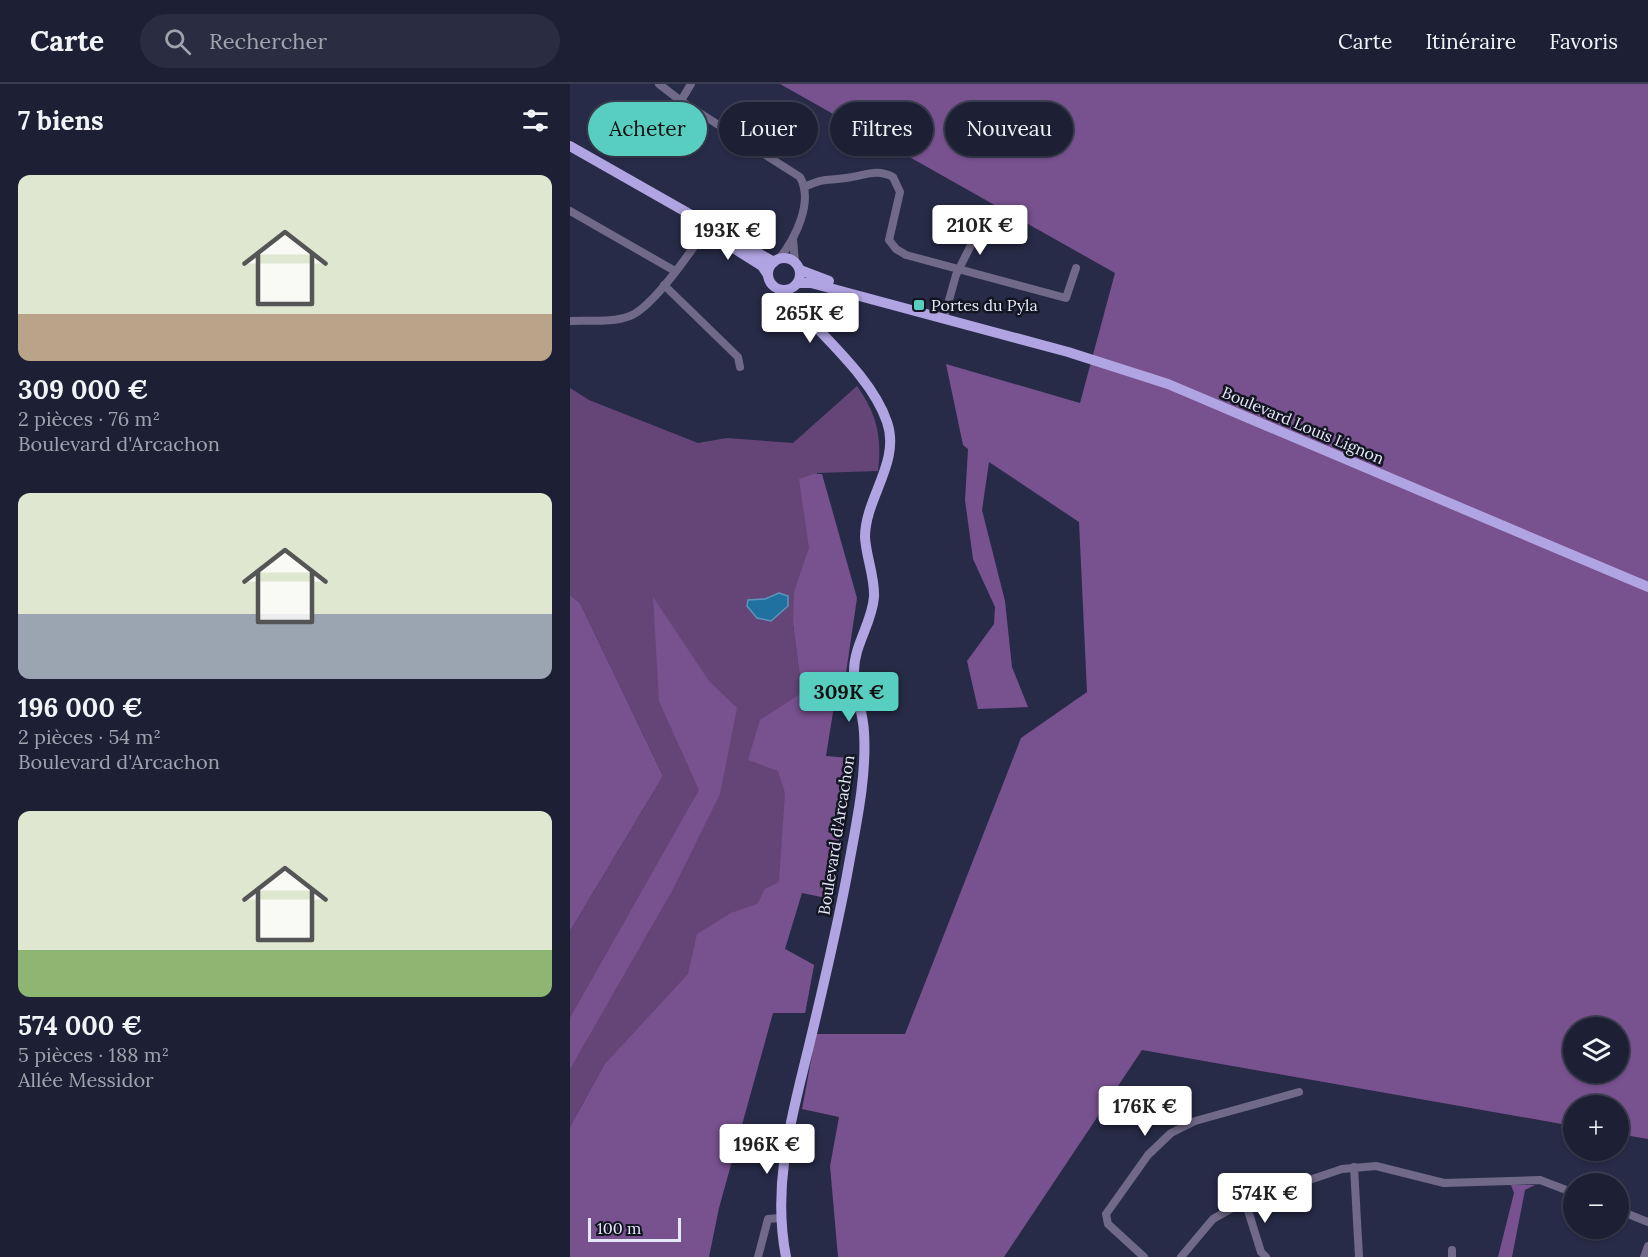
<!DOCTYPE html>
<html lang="fr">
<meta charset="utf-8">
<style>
:root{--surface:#1d2035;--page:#2a2d41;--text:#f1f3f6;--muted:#a0a3ad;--line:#3b3e50;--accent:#58cec0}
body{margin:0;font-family:Lora,serif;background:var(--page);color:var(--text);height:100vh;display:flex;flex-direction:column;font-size:22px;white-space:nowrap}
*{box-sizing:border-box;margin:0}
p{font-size:20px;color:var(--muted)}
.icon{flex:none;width:33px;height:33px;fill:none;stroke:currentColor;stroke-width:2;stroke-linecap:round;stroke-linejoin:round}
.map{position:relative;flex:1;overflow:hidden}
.drawer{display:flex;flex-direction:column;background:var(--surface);width:570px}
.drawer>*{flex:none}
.top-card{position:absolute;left:18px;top:18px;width:570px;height:54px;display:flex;gap:12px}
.tools{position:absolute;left:993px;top:933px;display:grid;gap:12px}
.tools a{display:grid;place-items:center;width:66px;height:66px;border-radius:50%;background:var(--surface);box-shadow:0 2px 4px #0004,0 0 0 2px var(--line);font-size:30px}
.scale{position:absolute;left:18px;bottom:15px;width:93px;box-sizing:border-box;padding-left:6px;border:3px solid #e5e9fb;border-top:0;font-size:16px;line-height:21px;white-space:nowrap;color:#e5e9fb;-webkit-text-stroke:4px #131521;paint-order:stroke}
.price{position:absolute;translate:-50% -51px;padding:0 14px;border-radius:6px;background:#fff;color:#222;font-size:20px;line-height:39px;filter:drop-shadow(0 2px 3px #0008)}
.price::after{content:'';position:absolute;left:50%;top:36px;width:18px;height:14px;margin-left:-9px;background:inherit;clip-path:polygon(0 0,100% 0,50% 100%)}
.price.selected{background:var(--accent);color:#111}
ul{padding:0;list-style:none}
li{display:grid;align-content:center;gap:12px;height:318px;padding:0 18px}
li span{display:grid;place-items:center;height:186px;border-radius:12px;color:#555}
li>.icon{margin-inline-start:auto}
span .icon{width:108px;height:108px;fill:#fffc;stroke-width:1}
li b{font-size:26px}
h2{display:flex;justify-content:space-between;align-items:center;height:72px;padding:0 18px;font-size:26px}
.chip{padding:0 21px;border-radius:27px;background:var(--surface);box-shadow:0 2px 4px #0004,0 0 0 2px var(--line);font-size:21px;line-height:54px}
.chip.selected{background:var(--accent);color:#111}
header{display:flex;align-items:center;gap:36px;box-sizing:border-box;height:84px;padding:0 30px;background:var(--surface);border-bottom:2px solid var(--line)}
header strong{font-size:28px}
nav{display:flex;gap:33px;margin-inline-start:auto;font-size:21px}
.search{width:420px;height:54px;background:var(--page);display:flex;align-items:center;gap:15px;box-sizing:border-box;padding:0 21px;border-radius:33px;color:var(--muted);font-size:22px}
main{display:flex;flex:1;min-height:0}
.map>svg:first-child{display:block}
.green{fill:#654578}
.forest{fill:#78518f;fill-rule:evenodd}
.water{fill:#2071a0;stroke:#5b95bb;stroke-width:1.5}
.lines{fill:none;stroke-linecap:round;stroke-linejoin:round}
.minor{stroke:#706988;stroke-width:8}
.major{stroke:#b1a4e2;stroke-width:10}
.poi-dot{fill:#58cec0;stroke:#131521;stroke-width:2}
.labels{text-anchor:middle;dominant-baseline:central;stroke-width:5;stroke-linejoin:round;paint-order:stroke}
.poi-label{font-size:16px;fill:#e5e9fb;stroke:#131521;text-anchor:start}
.street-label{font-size:16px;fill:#e5e9fb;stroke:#131521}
</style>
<header>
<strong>Carte</strong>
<div class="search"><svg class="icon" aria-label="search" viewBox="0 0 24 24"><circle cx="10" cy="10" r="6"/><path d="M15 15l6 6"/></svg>Rechercher</div>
<nav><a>Carte</a><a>Itinéraire</a><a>Favoris</a></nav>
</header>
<main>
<section class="drawer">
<h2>7 biens<svg class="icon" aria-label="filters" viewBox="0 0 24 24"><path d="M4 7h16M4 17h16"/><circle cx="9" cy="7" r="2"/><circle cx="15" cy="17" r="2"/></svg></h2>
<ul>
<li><span style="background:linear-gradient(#dfe7d0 75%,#b9a48a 0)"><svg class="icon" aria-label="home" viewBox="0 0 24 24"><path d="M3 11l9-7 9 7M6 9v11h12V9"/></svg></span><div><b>309 000 €</b><p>2 pièces · 76 m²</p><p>Boulevard d'Arcachon</p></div></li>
<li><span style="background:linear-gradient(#dfe7d0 65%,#9aa5b1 0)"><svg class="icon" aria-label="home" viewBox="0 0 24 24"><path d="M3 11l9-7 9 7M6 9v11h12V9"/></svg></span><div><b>196 000 €</b><p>2 pièces · 54 m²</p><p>Boulevard d'Arcachon</p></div></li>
<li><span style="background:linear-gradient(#dfe7d0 75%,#8fb573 0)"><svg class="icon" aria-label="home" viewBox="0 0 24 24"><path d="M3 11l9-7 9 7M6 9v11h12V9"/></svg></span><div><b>574 000 €</b><p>5 pièces · 188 m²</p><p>Allée Messidor</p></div></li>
</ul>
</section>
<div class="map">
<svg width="1078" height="1173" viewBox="0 0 1078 1173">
<rect width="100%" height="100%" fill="#272b47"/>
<path class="green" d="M287,302C307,330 312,353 308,387L247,389L253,421L223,540L232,609L215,865L244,881L235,929L203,928L34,981L0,1043V847L93,692L10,519L0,511V304L19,316L128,359L157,354L223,359Z"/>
<g class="forest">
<path d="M210,0H1078V1055L1049,1050L1048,1022H1004L1003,1042L572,966L434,1173H268L260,1082L269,1033L232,1025L246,950H335L451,654L517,608L509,438L419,378L412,426L435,517L442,583L458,623L408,625L397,577L424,540L425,523L403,475L395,416L398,365L393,361L376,280L510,319L545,189ZM1004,944H1048V988H1004Z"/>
<polygon points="243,390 252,390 287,514 276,589 278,624 264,622 256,672 280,674 261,815 232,809 215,865 244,881 235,929 203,929 149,1124 139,1173 0,1173 0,1043 34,981 118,890 127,850 161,829 187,820 195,805 209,798 215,709 208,687 178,676 190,636 232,609 223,540 224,508 239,464 229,395"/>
<polygon points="0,511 10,519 93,692 0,847"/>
<polygon points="83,513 139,597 167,624 150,710 103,805 0,985 0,934 129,706 89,617"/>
<polygon points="941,1101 965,1101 955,1106 942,1173 928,1173 944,1109"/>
</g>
<polygon class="water" points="209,509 218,512 218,522 201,537 187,534 177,522 178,516 195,515"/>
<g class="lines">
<g class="minor">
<path d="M89,0L111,17L230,93C244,118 225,155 209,175"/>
<polyline points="85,60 121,0"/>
<path d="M234,103C256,93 256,97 276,94C295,92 305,84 323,93L330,108L319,156L326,165L336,171L496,214L506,184"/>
<polyline points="0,127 105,187"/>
<polyline points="223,155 225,178"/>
<polyline points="94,201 168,273 170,283"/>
<polyline points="374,234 386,191 408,147"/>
<path d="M0,237C19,236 42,239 60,232C84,223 124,163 139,141"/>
<polyline points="784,1083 789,1173"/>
<polyline points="675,1117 691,1168 696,1173"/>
<polyline points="1048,1126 1078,1138"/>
<polyline points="188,1173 198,1135 210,1134"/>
<polyline points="574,1173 538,1140 536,1130 578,1071 601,1049 625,1037 729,1008"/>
<polyline points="611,1173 643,1135 671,1119 772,1085 806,1082 874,1099 970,1096 1004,1109"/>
<polyline points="882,1173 882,1166"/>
<polyline points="1074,1173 1078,1162"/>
</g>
<g class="major">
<polyline points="0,62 204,178"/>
<polyline points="157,160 192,182 198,191"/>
<circle cx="214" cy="190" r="16"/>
<polyline points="230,186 259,197"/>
<polyline points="228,199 241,199 498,268 598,300 1078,503"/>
<path d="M213,206C245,247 301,290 317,338C331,378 295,414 295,453C296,473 305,493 304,513C302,539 284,561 284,587C285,608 293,628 294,648C297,695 285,745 277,791C266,849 252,908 238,966C221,1036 202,1101 216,1173"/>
</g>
</g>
<rect class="poi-dot" x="343" y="215" width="12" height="12" rx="3"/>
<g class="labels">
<g class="poi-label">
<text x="361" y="221">Portes du Pyla</text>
</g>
<g class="street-label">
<text transform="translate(733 341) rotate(23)">Boulevard Louis Lignon</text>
<text transform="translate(266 751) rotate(-81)">Boulevard d'Arcachon</text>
</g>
</g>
</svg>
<div class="tools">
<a><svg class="icon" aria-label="layers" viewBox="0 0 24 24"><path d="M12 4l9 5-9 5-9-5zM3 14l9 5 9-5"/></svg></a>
<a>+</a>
<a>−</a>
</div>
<div class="scale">100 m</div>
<b class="price" style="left:410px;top:172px">210K €</b>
<b class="price" style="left:158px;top:177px">193K €</b>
<b class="price" style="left:240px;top:260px">265K €</b>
<b class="price selected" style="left:279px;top:639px">309K €</b>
<b class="price" style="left:575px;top:1053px">176K €</b>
<b class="price" style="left:197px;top:1091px">196K €</b>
<b class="price" style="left:695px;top:1140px">574K €</b>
<div class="top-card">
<a class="chip selected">Acheter</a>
<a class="chip">Louer</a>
<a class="chip">Filtres</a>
<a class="chip">Nouveau</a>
</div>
</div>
</main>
